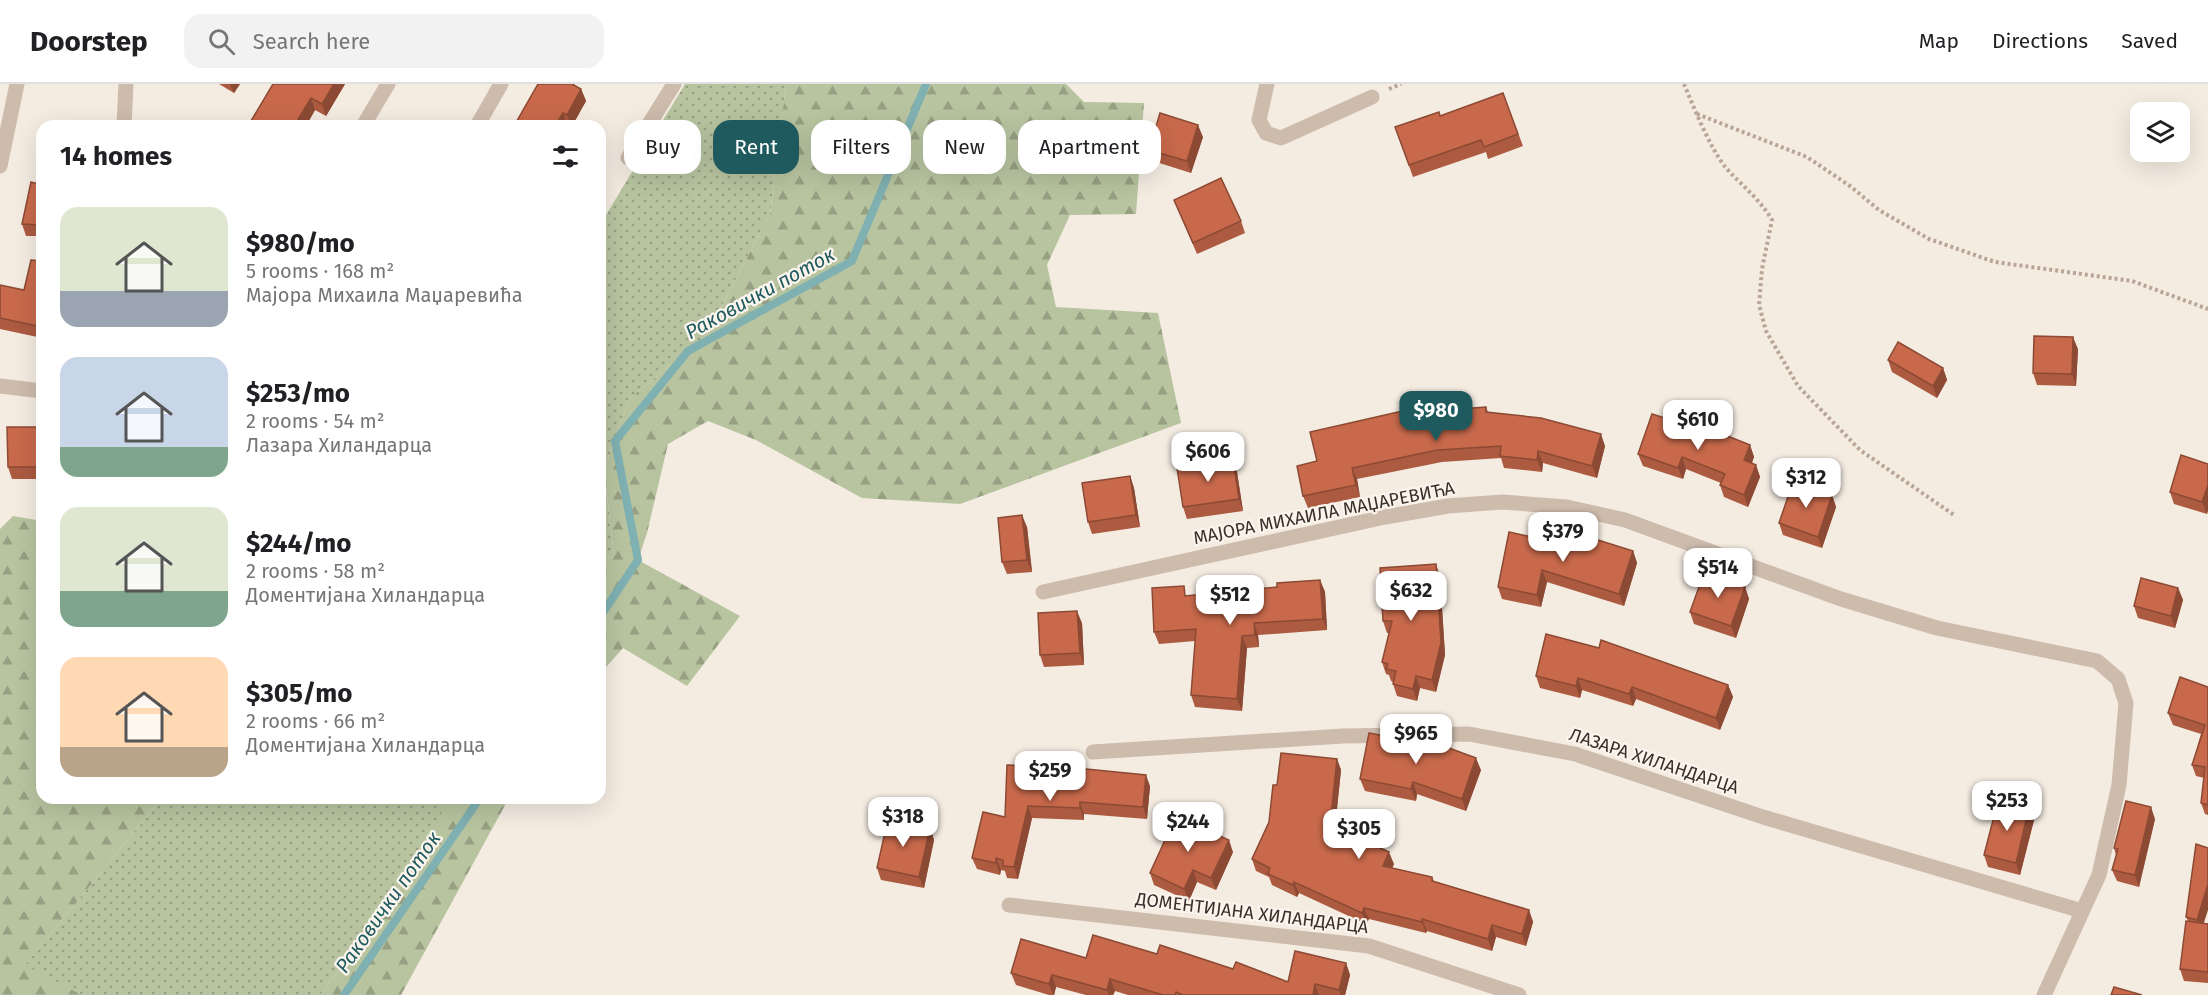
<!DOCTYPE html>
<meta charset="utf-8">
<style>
:root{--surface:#fff;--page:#f2f2f2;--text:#202124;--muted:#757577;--line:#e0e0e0;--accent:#1f5a5e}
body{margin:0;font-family:"Fira Sans",sans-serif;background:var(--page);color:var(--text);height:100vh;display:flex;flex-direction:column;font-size:22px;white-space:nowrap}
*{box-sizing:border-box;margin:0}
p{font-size:20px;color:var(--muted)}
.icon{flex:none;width:33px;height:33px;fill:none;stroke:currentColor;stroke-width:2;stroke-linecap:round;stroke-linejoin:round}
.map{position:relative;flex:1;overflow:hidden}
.panel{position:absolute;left:36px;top:36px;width:570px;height:684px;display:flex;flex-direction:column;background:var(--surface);border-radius:18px;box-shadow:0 6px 24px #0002}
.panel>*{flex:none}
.guide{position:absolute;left:624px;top:36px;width:570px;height:54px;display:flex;gap:12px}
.controls{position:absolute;left:2130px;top:18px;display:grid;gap:12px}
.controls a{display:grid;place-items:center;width:60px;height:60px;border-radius:12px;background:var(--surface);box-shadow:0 6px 24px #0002;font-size:30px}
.price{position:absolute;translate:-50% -51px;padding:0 14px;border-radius:12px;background:#fff;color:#222;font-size:20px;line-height:39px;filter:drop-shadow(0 2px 3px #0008)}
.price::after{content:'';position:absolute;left:50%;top:36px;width:18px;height:14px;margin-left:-9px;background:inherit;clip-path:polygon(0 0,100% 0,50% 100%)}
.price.current{background:var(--accent);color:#fff}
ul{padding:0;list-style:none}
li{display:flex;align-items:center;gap:18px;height:150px;padding:0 24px}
li span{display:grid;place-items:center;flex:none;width:168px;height:120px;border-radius:18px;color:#555}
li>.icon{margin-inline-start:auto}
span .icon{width:72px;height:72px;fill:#fffc;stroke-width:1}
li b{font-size:26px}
h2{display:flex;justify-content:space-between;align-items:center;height:72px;padding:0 24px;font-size:26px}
.tag{padding:0 21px;border-radius:18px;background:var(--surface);box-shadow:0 6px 24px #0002;font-size:21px;line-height:54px}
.tag.current{background:var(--accent);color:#fff}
header{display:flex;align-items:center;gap:36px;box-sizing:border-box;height:84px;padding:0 30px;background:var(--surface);border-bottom:2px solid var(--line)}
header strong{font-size:28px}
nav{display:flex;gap:33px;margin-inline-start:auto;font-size:21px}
.search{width:420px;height:54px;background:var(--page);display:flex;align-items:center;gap:15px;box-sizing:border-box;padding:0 21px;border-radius:18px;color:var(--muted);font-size:22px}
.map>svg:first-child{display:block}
.grass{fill:url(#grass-dots)}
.forest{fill:url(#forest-firs)}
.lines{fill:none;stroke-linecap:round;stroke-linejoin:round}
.stream{stroke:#7fb0b2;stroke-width:8}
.path{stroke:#b9a596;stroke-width:4;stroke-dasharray:3 3;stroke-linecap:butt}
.minor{stroke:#cdbbac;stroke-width:15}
.wall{fill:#ac5a40}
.shaded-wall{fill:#8c4a34}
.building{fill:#c8694b;stroke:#8c4a34;stroke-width:1.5}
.labels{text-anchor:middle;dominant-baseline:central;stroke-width:4.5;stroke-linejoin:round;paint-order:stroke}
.street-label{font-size:18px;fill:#3b302b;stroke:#fbf5ee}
.water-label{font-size:20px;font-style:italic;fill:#1f5a5e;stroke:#fbf5ee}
</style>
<header>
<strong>Doorstep</strong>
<div class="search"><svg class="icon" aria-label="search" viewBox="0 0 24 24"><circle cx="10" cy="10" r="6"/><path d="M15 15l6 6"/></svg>Search here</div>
<nav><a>Map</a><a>Directions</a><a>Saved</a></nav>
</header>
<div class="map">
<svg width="2208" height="911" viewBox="0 0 2208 911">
<defs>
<pattern id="grass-dots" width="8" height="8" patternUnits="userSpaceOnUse" patternTransform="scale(1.5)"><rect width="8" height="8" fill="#b8c4a0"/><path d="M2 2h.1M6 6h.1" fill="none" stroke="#97a083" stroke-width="1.8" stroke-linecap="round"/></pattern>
<pattern id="forest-firs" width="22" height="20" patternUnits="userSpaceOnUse" patternTransform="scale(1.5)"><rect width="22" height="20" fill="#b8c4a0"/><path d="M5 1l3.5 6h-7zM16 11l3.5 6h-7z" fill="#97a083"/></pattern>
</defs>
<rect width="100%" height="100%" fill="#f4ebe1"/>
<g class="grass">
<polygon points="685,0 786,0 770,130 706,252 629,315 604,387 614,471 600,483 600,141"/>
<polygon points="162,714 450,714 402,801 320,911 82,911 24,882"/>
</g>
<g class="forest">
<polygon points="786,0 1066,0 1084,18 1144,19 1136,130 1070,131 1047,181 1056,223 1158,229 1181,339 960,420 862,414 756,356 708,337 668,360 647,449 638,476 740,532 687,602 623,564 600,590 600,483 614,471 604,387 629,315 706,252 770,130"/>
<polygon points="13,432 42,437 42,714 162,714 25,881 82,911 0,911 0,445"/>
<polygon points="449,714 509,714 401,911 320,911 402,801"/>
</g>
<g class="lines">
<g class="stream">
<polyline points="600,533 638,476 615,357 688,267 852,177 926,0"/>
<polyline points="344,911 480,714"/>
</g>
<g class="path">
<path d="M1684,0C1694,24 1710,64 1726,84C1742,102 1760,115 1772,136L1762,185L1759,221L1766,247L1798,302L1860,366L1954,431"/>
<polyline points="1389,5 1401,0"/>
<polyline points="1697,30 1807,73 1850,102 1879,126 1929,155 1995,178 2132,197 2208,225"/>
</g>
<g class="minor">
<polyline points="1267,0 1259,36 1266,49 1281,54 1372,13"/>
<polyline points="124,42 126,0"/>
<polyline points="363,42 388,0"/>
<polyline points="477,42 501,0"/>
<polyline points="628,74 674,0"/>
<polyline points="0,82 17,0"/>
<polyline points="0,302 42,307"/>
<polyline points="1043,508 1385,433 1448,422 1502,418 1567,423 1625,436 1841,515 1937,544 2097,577 2118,595 2126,619 2119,701 2099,791 2044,911"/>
<polyline points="1093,668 1343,652 1469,650 1575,670 1763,733 2082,827"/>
<polyline points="1009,821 1369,862 1519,911"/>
</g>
</g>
<g class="wall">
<polygon points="219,0 240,0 234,9"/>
<polygon points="273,0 345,0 326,32 315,26 306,42 248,42"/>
<polygon points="538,0 575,0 574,1 581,5 586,17 572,42 567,41"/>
<polygon points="1503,9 1523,62 1488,75 1486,68 1413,93 1395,43 1440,32"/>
<polygon points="1203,53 1191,89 1153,77 1149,66"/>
<polygon points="42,101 42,152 26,152 22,140"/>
<polygon points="1174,116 1241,137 1245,149 1197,170"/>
<polygon points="42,177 42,255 42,254 0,245 0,201 24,206"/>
<polygon points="2078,265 2076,302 2037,301 2033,289"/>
<polygon points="1888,276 1943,284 1947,296 1937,314 1892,288"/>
<polygon points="1486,323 1488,328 1605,362 1597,394 1543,379 1542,388 1504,384 1501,374 1442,378 1357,395 1360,413 1308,424 1303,412 1416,324 1418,328"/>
<polygon points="42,343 42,395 12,395 8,383"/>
<polygon points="1750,361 1754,373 1752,379 1756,381 1760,393 1748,423 1724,413 1720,401 1721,399 1686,385 1683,395 1643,382 1638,370"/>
<polygon points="1233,376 1237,388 1243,427 1187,435 1183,423"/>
<polygon points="2208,380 2208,426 2207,430 2174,420 2170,408"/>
<polygon points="1130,392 1134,404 1140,443 1092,450 1088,438"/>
<polygon points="1832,411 1836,423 1822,464 1783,451 1779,439"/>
<polygon points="1027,443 1032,488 1007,490 1002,478"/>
<polygon points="1578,463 1633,467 1637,479 1624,522 1547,498 1541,523 1502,515 1498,503"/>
<polygon points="1440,492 1445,571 1436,608 1420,604 1417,617 1397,612 1393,600 1393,598 1391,597 1389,591 1386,590 1382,578 1389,549 1387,549 1383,537"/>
<polygon points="1320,496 1325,508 1327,546 1258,551 1259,563 1247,564 1242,627 1195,623 1191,611 1195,557 1159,560 1154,548 1188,512 1277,503"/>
<polygon points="1745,503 1749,515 1736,554 1694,540 1690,528"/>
<polygon points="2178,504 2183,516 2175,544 2138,534 2134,522"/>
<polygon points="1082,539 1084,581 1044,583 1040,571"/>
<polygon points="1546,550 1728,601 1733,613 1720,646 1636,615 1633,622 1582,606 1580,614 1540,604 1536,592"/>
<polygon points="2208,603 2208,731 2205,730 2201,719 2204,694 2196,692 2192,681 2201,650 2173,641 2168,629"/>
<polygon points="1337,675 1341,686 1335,744 1394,780 1392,784 1432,793 1434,797 1529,826 1533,838 1526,862 1496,853 1492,867 1427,847 1426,849 1369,835 1366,840 1299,809 1297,813 1272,801 1269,793 1256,787 1252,775 1269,738 1277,701"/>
<polygon points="1007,681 1150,702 1147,735 1084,730 1084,736 1032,734 1018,795 1007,794 1005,787 1001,786 1000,791 977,785 972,774 1005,733"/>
<polygon points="1481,686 1466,727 1417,710 1416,717 1365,707 1360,695"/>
<polygon points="2155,735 2139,803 2117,797 2112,786 2116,771 2114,764"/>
<polygon points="2034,736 2020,791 1988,783 1984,771"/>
<polygon points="930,744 934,756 924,804 881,796 877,784"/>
<polygon points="2196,760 2204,839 2208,840 2208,899 2184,897 2180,885 2188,837 2186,833"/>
<polygon points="1233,768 1216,806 1197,798 1189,817 1154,801 1150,789"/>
<polygon points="1157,870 1233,885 1288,898 1346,879 1350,891 1345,911 1128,911 1115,907 1113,911 1086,911 1056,903 1054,911 1049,911 1016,901 1011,889 1086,874"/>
</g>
<g class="shaded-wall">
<polygon points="230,0 240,0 234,9"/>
<polygon points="334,0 345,0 326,32 322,20"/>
<polygon points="581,5 586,17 572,42 571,42 567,31"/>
<polygon points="311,14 315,26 306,42 294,42"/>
<polygon points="563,29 567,41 566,42 555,42"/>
<polygon points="1198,41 1203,53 1191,89 1187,77"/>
<polygon points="2073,253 2078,265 2076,302 2072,290"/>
<polygon points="1943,284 1947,296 1937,314 1933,302"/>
<polygon points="1601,350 1605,362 1597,394 1592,382"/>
<polygon points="1750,361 1754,373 1748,388 1744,376"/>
<polygon points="1538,367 1543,379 1542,388 1537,376"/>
<polygon points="1682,373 1686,385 1683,395 1678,384"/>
<polygon points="1233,376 1237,388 1243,427 1239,415"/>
<polygon points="1756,381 1760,393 1748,423 1744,411"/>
<polygon points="1352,384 1357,395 1360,413 1356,401"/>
<polygon points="1130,392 1134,404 1140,443 1136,431"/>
<polygon points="2208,401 2208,426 2207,430 2202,418"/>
<polygon points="1832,411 1836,423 1822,464 1818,453"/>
<polygon points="1022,431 1027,443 1032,488 1027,476"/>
<polygon points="1633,467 1637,479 1624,522 1619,510"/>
<polygon points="1436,480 1440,492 1445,571 1436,608 1432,596"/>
<polygon points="1542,486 1547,498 1541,523 1537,511"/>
<polygon points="1320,496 1325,508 1327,546 1323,535"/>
<polygon points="1745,503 1749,515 1736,554 1731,542"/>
<polygon points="2178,504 2183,516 2175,544 2171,532"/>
<polygon points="1077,527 1082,539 1084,581 1080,569"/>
<polygon points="1254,539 1258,551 1259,563 1255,551"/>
<polygon points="1242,552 1247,564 1242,627 1237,615"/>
<polygon points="1416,592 1420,604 1417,617 1413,605"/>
<polygon points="1578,594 1582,606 1580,614 1576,602"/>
<polygon points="1728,601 1733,613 1720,646 1716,634"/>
<polygon points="1632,603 1636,615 1633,622 1629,610"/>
<polygon points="1476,674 1481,686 1466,727 1462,715"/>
<polygon points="1337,675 1341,686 1334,753 1330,742"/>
<polygon points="1146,691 1150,702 1147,735 1143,723"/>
<polygon points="1413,698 1417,710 1416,717 1411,705"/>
<polygon points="1080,718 1084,730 1084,736 1080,724"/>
<polygon points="1028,722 1032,734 1018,795 1014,783"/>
<polygon points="2151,723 2155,735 2139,803 2135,791"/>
<polygon points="2029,724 2034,736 2020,791 2016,779"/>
<polygon points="930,744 934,756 924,804 919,793"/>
<polygon points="1229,756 1233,768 1216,806 1211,794"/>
<polygon points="1389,768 1394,780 1388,793 1383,782"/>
<polygon points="996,774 1001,786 1000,791 996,779"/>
<polygon points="1193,786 1197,798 1189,817 1184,805"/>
<polygon points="1294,798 1299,809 1297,813 1293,801"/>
<polygon points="2208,800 2208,826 2201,848 2197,836"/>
<polygon points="1364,824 1369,835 1366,840 1362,829"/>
<polygon points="1529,826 1533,838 1526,862 1522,850"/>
<polygon points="1422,835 1427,847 1426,849 1422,838"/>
<polygon points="1492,841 1496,853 1492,867 1488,855"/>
<polygon points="1346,879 1350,891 1345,911 1341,911 1339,906"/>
<polygon points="1052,891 1056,903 1054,911 1053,911 1049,900"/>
<polygon points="1110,895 1115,907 1113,911 1109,911 1107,906"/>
<polygon points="1315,900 1319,911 1313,911"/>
</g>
<g class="building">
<polygon points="273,0 334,0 322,20 311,14 294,42 248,42"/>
<polygon points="538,0 572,0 581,5 567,31 563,29 555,42 514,42"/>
<polygon points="1503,9 1518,50 1484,63 1481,56 1409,81 1395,43 1439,28 1440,32"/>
<polygon points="1160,29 1198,41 1187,77 1149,66"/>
<polygon points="1221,94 1241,137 1193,159 1174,116"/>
<polygon points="31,98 42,101 42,141 22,140"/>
<polygon points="31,176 42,177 42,243 0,234 0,201 24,206"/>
<polygon points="2034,252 2073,253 2072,290 2033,289"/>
<polygon points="1898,258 1943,284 1933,302 1888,276"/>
<polygon points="1486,323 1486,328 1541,334 1601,350 1592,382 1538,367 1537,376 1500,372 1501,362 1437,366 1352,384 1356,401 1303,412 1297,382 1317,377 1310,348 1416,324 1417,328"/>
<polygon points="1652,330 1719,351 1720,349 1750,361 1744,376 1756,381 1744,411 1720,401 1725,390 1682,373 1678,384 1638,370"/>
<polygon points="7,343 42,343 42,383 8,383"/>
<polygon points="2181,371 2208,380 2208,401 2202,418 2170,408"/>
<polygon points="1233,376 1239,415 1183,423 1177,384"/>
<polygon points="1130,392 1136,431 1088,438 1082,399"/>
<polygon points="1793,398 1832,411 1818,453 1779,439"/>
<polygon points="1022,431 1027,476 1002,478 998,434"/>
<polygon points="1509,448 1578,463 1582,451 1633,467 1619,510 1542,486 1537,511 1498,503"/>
<polygon points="1436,480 1441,559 1432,596 1416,592 1413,605 1393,600 1396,587 1386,585 1388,580 1382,578 1392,537 1383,537 1380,484"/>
<polygon points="1704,489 1745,503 1731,542 1690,528"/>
<polygon points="2141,494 2178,504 2171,532 2134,522"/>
<polygon points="1320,496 1323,535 1254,539 1255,551 1242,552 1237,615 1191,611 1196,545 1154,548 1152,504 1184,502 1185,512 1277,503 1277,499"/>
<polygon points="1077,527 1080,569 1040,571 1038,529"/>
<polygon points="1546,550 1599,564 1601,556 1728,601 1716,634 1632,603 1629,610 1578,594 1576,602 1536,592"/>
<polygon points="2180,593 2208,603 2208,721 2201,719 2205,683 2192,681 2205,641 2168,629"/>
<polygon points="1369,649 1449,664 1476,674 1462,715 1413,698 1411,705 1360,695"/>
<polygon points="1281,669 1337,675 1330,742 1389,768 1383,782 1432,793 1432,797 1529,826 1522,850 1492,841 1488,855 1422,835 1422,838 1364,824 1362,829 1294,798 1293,801 1268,790 1270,784 1252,775 1269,738 1273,701 1277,701"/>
<polygon points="1007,681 1076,684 1146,691 1143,723 1080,718 1080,724 1028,722 1014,783 1003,782 1003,776 996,774 996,779 972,774 983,728 1005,733"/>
<polygon points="1998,717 2029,724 2016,779 1984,771"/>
<polygon points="2126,717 2151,723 2135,791 2112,786 2118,765 2114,764"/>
<polygon points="1176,732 1229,756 1211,794 1193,786 1184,805 1150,789"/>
<polygon points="888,735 930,744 919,793 877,784"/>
<polygon points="2196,760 2208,764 2208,800 2197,836 2186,833"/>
<polygon points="2186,837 2208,840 2208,888 2180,885"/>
<polygon points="1093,851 1157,870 1160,861 1233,885 1236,878 1288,898 1295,867 1346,879 1339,906 1315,900 1313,911 1183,911 1176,908 1175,911 1163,911 1110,895 1107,906 1052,891 1049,900 1011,889 1021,855 1086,874"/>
<polygon points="2114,903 2142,911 2111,911"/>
</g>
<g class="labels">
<g class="street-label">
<text transform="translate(1324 429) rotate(-11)">МАЈОРА МИХАИЛА МАЏАРЕВИЋА</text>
<text transform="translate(1654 677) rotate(18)">ЛАЗАРА ХИЛАНДАРЦА</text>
<text transform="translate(1252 829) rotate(7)">ДОМЕНТИЈАНА ХИЛАНДАРЦА</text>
</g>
<g class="water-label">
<text transform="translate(760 209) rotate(-29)">Раковички поток</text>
<text transform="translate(388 818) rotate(-55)">Раковички поток</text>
</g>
</g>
</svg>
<div class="controls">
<a><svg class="icon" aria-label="layers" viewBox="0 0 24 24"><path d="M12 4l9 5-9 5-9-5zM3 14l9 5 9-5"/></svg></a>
</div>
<b class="price current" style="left:1436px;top:358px">$980</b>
<b class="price" style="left:1698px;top:367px">$610</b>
<b class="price" style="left:1208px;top:399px">$606</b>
<b class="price" style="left:1806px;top:425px">$312</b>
<b class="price" style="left:1563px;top:479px">$379</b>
<b class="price" style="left:1718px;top:515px">$514</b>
<b class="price" style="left:1411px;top:538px">$632</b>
<b class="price" style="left:1230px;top:542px">$512</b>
<b class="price" style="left:1416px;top:681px">$965</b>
<b class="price" style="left:1050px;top:718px">$259</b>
<b class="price" style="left:2007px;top:748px">$253</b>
<b class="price" style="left:903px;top:764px">$318</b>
<b class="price" style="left:1188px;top:769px">$244</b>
<b class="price" style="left:1359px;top:776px">$305</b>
<div class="guide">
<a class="tag">Buy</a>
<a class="tag current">Rent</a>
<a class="tag">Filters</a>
<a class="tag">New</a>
<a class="tag">Apartment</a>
</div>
<section class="panel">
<h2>14 homes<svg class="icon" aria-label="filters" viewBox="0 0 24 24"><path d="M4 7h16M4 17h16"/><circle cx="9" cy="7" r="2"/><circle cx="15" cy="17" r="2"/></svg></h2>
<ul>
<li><span style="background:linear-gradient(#dfe7d0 70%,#9aa5b1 0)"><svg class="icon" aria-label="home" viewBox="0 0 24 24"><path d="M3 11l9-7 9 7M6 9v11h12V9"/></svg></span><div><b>$980/mo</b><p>5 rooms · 168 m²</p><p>Мајора Михаила Маџаревића</p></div></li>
<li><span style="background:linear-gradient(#c9d6e8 75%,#7fa58c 0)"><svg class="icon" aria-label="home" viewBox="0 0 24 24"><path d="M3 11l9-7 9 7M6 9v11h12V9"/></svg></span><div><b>$253/mo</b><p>2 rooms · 54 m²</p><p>Лазара Хиландарца</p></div></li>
<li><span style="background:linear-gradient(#dfe7d0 70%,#7fa58c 0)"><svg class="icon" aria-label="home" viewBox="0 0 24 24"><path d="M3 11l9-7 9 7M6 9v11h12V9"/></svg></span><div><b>$244/mo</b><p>2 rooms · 58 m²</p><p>Доментијана Хиландарца</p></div></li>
<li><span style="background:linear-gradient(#ffd9b3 75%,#b9a48a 0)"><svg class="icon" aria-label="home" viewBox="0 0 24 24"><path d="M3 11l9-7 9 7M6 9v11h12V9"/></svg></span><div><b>$305/mo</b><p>2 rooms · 66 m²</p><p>Доментијана Хиландарца</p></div></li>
</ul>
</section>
</div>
